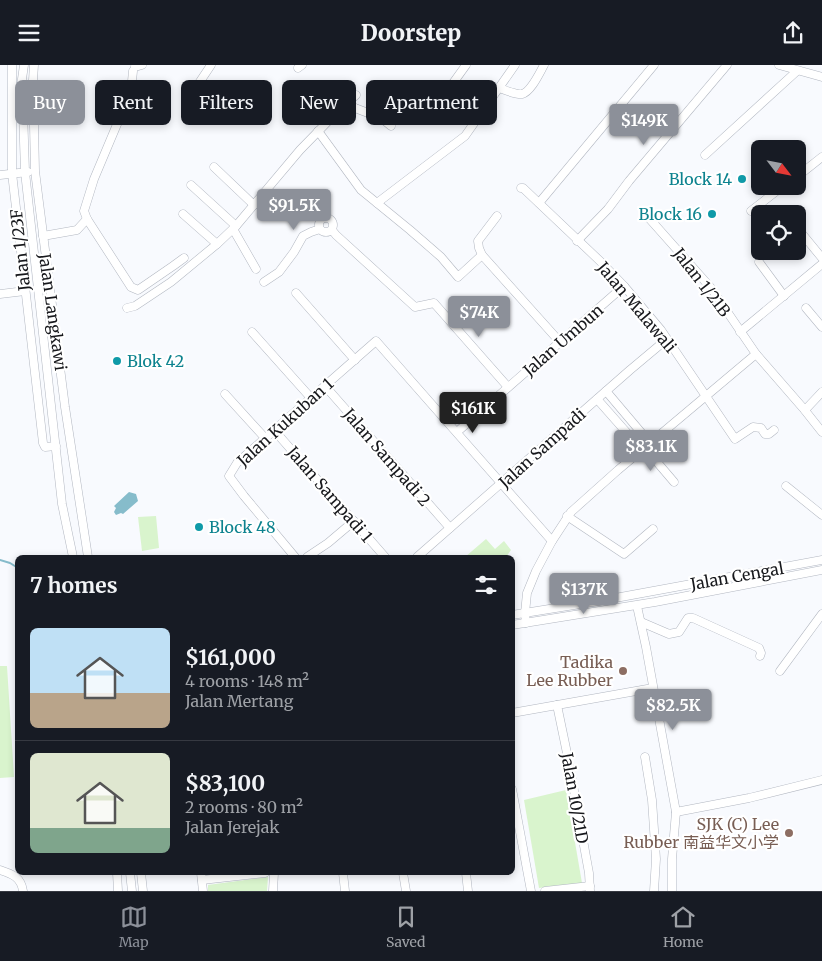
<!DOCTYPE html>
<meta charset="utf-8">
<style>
:root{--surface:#171b24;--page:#242831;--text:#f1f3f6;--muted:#9ea1a6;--line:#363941;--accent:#8c9099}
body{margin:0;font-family:Merriweather,"Noto Sans SC",serif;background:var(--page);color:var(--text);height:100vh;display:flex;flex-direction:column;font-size:19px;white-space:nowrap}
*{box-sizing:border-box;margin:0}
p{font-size:16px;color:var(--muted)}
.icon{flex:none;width:28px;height:28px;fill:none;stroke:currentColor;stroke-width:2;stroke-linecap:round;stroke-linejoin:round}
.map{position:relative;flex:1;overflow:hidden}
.details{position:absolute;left:15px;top:490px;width:500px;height:320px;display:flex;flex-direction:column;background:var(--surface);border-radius:8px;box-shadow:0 2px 8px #0003}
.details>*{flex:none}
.banner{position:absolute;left:15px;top:15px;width:500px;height:45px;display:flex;gap:10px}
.needle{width:32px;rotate:122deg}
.fabs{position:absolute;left:751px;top:75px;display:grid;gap:10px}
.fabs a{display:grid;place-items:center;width:55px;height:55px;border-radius:8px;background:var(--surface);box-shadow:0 2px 8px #0003;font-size:25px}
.price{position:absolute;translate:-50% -42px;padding:0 11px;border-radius:5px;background:var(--accent);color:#fff;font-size:16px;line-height:32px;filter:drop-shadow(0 1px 2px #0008)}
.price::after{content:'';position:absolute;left:50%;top:30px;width:15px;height:11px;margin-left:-8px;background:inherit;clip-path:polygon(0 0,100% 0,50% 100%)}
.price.current{background:#222;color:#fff}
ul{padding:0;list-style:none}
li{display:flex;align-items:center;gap:15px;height:125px;padding:0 15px}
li+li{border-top:1px solid var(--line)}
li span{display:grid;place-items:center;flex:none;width:140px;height:100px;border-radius:8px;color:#555}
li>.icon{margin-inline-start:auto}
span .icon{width:60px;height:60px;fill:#fffc;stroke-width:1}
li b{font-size:21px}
h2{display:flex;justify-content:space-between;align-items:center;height:60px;padding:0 15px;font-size:21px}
.tag{padding:0 18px;border-radius:8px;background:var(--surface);box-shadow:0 2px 8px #0003;font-size:18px;line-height:45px}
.tag.current{background:var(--accent);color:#fff}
header{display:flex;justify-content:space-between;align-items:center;height:65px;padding:0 15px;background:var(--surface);font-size:22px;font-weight:800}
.tabs{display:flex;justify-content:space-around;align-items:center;height:70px;border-top:1px solid var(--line);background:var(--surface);font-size:14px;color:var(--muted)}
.tabs a{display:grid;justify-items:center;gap:2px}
.tabs .current{color:var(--accent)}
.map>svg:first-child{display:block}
.green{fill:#d9f4cd}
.water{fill:#86bccb}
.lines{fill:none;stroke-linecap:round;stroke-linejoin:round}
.stream{stroke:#86bccb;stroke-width:2}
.minor-casing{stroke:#b2b7c1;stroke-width:9}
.minor{stroke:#fff;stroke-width:8}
.culture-dot{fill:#0f9aa8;stroke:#fff;stroke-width:2}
.education-dot{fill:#8d6e63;stroke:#fff;stroke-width:2}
.labels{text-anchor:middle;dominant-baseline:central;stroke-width:4.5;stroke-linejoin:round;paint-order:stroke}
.culture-label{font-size:16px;fill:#0d838f;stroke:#fff;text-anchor:end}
.street-label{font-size:16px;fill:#17181c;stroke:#fff}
.education-label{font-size:16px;fill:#785e54;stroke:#fff;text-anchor:end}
</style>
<header><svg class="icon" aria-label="menu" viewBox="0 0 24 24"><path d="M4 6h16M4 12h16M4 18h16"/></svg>Doorstep<svg class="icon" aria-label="share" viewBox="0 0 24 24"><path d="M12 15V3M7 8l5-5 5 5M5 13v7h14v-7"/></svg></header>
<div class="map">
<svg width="822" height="826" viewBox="0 0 822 826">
<rect width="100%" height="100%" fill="#f8fafe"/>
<g class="green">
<polygon points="156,451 159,483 142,486 138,452"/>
<polygon points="486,474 495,484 504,476 511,485 506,492 465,492"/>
<polygon points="0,601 7,601 14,712 0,713"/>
<polygon points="566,725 582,818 539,823 524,735"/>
<polygon points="268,812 267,826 208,826 208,820"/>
</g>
<polygon class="water" points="129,427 136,429 138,436 123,449 121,448 116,450 114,447 116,443 114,441"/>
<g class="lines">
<polyline class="stream" points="0,495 10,498 18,503"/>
<g class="minor-casing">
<g id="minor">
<polyline points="12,0 12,108 43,378 45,382 56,381"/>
<polyline points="24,0 22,14 25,107 62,439 73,492"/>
<polyline points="34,0 33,15 35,106 65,342 88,492"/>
<polyline points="779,0 822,12"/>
<polyline points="135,2 142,0"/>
<polyline points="298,3 302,0"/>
<polyline points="133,6 131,26 94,114 84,146 87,154 131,222 138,225 173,201 184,193"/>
<path d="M499,23C505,25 516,30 522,29C531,27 540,7 544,0"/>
<polyline points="443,32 466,0"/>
<polyline points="189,33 211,0"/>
<polyline points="347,38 355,43 381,53 391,61"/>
<polyline points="318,66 361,125 410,165 441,192 458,212 482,190"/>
<polyline points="705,90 797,6"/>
<polyline points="214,102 254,140"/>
<polyline points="0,110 28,107"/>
<polyline points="798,111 822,92"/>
<polyline points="191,120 236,161"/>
<polyline points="521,123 523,123 601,197 624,221 661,265 735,374 753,362 761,363 765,369 769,369 774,365"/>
<polyline points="377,138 465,71 515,0"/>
<polyline points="539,138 654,0"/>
<polyline points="751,146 783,121"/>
<polyline points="183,149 217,179"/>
<polyline points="497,151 478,176 479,183 482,190 560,277"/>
<polyline points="648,152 711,223 756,289 803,343 822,367"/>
<circle cx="326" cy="160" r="7"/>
<polyline points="233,164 256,204"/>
<polyline points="332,165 336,170 415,242 434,238 508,322"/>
<polyline points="799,165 822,193"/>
<polyline points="43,171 77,165 87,154"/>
<polyline points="577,176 608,144 629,116 727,0"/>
<polyline points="759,197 784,231"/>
<polyline points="264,217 279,207 294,187 303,171 311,167 320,164"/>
<polyline points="296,228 355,295"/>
<polyline points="0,229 25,226"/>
<polyline points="127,243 135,241 171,217 217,179 236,161 300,85 340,44 356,30"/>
<polyline points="806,243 822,262"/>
<polyline points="252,267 311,333"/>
<polyline points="740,267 822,199"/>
<polyline points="325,321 450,463"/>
<polyline points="606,326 650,378"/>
<polyline points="225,329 265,373"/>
<polyline points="597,334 642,385"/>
<polyline points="805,345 822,327"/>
<polyline points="274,365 385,492"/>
<polyline points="457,367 624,221"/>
<polyline points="645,383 674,417"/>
<polyline points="786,421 822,450"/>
<polyline points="567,451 624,489 653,464"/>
<polyline points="295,492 244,431 229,411 237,398 376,276 552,476"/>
<polyline points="307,492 328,478 354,456"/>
<polyline points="417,492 630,305 667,274"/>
<polyline points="637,541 646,582 676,747 672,794 672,826"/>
<polyline points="512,550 599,536 822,495"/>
<polyline points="641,557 669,569 679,567 688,553 693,553 759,583 761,588 760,591"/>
<polyline points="526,558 525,548 527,528 536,506 552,476 571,447 618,405 756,289"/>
<polyline points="512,560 655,537 822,505"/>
<polyline points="780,606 822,549"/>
<polyline points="557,640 568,693 589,808 590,826"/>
<polyline points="512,648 653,623"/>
<polyline points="645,692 652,735 656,794 654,826"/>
<polyline points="512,724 531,826"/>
<polyline points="676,747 749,733 822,715"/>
<path d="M0,805C12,809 21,812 23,826"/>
<polyline points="117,808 118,826"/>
<polyline points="130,808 132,826"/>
<polyline points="141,808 143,826"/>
<polyline points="201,808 203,826"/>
<polyline points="343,808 345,826"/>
<polyline points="403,808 406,826"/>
<polyline points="466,808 468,826"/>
<polyline points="202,815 265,808"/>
<polyline points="273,826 274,808"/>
<polyline points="545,826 590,821"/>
</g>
</g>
<use href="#minor" class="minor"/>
</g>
<g class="culture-dot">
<circle cx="742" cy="114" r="5"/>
<circle cx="712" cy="149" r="5"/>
<circle cx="117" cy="296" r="5"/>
<circle cx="199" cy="462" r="5"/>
</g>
<g class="education-dot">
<circle cx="623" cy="606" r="5"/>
<circle cx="789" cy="768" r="5"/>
</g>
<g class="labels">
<g class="culture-label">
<text x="732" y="114">Block 14</text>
<text x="702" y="149">Block 16</text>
<text x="127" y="296" text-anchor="start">Blok 42</text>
<text x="209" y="462" text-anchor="start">Block 48</text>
</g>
<g class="street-label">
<text transform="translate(20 185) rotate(-96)">Jalan 1/23F</text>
<text transform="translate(702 217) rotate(52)">Jalan 1/21B</text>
<text transform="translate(637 242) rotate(50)">Jalan Malawali</text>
<text transform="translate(53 247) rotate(82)">Jalan Langkawi</text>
<text transform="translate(563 275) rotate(-41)">Jalan Umbun</text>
<text transform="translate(285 357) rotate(-42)">Jalan Kukuban 1</text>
<text transform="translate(542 383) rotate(-42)">Jalan Sampadi</text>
<text transform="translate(387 392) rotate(49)">Jalan Sampadi 2</text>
<text transform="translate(330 429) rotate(49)">Jalan Sampadi 1</text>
<text transform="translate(737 511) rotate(-10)">Jalan Cengal</text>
<text transform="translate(575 733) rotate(80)">Jalan 10/21D</text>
</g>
<g class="education-label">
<text x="613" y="597">Tadika<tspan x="613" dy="18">Lee Rubber</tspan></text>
<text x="779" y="759">SJK (C) Lee<tspan x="779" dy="18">Rubber 南益华文小学</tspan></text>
</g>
</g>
</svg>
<div class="fabs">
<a><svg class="needle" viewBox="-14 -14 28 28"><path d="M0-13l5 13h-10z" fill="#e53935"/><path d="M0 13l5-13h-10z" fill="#9ea1a6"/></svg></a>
<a><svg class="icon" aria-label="locate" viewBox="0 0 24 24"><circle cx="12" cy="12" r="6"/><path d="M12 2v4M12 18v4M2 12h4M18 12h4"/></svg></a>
</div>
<b class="price" style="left:644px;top:81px">$149K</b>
<b class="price" style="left:294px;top:166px">$91.5K</b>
<b class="price" style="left:479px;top:273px">$74K</b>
<b class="price current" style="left:473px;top:369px">$161K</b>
<b class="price" style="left:651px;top:407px">$83.1K</b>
<b class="price" style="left:584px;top:550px">$137K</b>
<b class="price" style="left:673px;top:666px">$82.5K</b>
<div class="banner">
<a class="tag current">Buy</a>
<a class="tag">Rent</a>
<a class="tag">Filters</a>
<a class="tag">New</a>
<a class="tag">Apartment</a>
</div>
<section class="details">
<h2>7 homes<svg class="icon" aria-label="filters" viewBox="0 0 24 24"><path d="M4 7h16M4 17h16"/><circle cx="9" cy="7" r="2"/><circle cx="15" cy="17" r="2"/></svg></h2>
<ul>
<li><span style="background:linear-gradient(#bfe0f5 65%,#b9a48a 0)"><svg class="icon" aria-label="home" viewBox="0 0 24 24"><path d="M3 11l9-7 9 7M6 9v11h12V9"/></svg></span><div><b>$161,000</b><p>4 rooms · 148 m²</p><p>Jalan Mertang</p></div></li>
<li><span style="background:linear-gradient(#dfe7d0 75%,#7fa58c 0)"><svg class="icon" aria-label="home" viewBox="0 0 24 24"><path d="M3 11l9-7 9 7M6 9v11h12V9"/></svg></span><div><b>$83,100</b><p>2 rooms · 80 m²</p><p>Jalan Jerejak</p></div></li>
</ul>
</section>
</div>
<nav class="tabs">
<a class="current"><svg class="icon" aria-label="map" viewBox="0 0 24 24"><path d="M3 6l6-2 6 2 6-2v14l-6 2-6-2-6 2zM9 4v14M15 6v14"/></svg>Map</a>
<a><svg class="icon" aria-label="saved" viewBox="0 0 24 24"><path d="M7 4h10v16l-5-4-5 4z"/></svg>Saved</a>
<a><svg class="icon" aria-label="home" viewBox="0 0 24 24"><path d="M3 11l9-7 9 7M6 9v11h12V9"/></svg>Home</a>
</nav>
